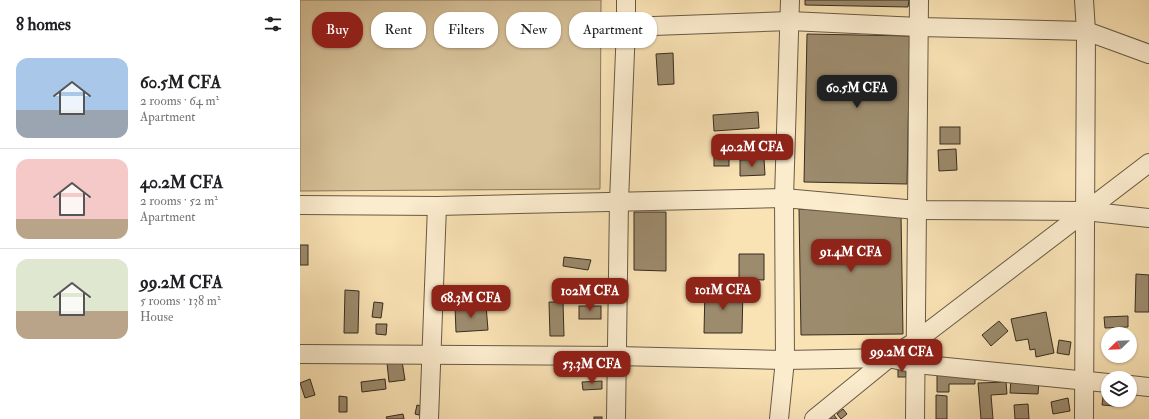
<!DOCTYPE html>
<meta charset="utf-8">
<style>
:root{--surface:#fff;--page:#f2f2f2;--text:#202124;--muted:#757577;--line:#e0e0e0;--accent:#8f2418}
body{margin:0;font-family:"IM FELL Double Pica",serif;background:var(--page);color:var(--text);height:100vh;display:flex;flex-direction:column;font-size:15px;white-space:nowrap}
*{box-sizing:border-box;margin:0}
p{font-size:13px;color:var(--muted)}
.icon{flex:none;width:22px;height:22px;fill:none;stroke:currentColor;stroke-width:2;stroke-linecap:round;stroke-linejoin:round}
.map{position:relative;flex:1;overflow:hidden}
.details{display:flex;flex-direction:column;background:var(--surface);width:300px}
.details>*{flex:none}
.banner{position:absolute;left:12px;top:12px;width:380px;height:36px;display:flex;gap:8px}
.needle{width:26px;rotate:247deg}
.buttons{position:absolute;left:801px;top:327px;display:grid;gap:8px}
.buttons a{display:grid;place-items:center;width:36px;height:36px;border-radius:50%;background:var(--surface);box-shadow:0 1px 3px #0004;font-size:20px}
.price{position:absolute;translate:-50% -34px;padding:0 9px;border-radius:8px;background:var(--accent);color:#fff;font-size:13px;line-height:26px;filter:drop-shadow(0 1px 2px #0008)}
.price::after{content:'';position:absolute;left:50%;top:24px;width:12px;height:9px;margin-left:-6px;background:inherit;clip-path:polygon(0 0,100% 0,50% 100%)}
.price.on{background:#222;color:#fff}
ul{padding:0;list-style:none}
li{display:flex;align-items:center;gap:12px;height:100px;padding:0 16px}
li+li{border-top:1px solid var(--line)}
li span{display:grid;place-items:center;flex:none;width:112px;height:80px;border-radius:12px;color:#555}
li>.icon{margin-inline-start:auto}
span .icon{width:48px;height:48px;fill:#fffc;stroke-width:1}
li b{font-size:17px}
h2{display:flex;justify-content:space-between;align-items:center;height:48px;padding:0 16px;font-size:17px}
.chip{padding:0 14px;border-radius:16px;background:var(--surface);box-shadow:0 1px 3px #0004;font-size:14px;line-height:36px}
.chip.on{background:var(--accent);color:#fff}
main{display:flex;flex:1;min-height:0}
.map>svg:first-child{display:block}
.green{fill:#d8c39b;stroke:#88785e}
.building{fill:#9c8b6d;stroke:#372d20}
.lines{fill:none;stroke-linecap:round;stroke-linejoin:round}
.minor-casing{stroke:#685a45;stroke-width:20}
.minor{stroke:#fbecce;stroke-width:18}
</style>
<main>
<section class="details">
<h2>8 homes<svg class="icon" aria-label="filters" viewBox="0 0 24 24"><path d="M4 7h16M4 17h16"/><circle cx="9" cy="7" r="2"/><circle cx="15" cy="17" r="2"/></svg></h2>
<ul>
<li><span style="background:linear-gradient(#a9c7e8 65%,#9aa5b1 0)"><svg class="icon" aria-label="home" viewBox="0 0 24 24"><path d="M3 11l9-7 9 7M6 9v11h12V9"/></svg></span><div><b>60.5M CFA</b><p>2 rooms · 64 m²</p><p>Apartment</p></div></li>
<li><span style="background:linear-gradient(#f6c9c9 75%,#b9a48a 0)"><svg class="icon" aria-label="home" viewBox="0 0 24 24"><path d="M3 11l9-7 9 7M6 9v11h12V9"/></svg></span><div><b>40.2M CFA</b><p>2 rooms · 52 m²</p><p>Apartment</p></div></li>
<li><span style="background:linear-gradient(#dfe7d0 65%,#b9a48a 0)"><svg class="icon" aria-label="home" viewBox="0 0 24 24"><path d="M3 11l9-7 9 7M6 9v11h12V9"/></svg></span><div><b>99.2M CFA</b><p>5 rooms · 138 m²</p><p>House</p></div></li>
</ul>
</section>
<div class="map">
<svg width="849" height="419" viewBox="0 0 849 419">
<rect width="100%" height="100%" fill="#f9e2b4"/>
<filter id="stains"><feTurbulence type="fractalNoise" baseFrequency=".005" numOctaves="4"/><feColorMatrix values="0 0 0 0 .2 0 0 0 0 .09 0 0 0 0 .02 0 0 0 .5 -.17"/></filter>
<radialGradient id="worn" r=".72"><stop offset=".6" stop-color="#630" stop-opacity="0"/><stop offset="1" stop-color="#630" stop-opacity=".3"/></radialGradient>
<polygon class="green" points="0,0 301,0 300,189 0,191"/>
<g class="building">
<polygon points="505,0 609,0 608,7 505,5"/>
<polygon points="507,34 610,36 607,184 504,182"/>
<polygon points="373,53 374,84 358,85 356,54"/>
<polygon points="458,112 459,128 414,131 413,115"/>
<rect x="640" y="127" width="20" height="17"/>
<polygon points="656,149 657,170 639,171 638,150"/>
<rect x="414" y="155" width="15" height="11"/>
<polygon points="464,159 465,175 440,176 440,160"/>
<polygon points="499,209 601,215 603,334 501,335"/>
<polygon points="334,212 366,212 366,271 334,270"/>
<rect x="0" y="245" width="8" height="20"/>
<polygon points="439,254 464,254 464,280 439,279"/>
<polygon points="264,257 291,260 288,270 263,266"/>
<polygon points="836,274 849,275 849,312 835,312"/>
<polygon points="405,288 443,289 442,333 404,333"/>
<polygon points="45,290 59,291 58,333 44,333"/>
<polygon points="74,302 83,303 81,318 72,317"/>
<polygon points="249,302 263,302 264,336 250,336"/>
<polygon points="186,305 188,330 156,332 155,307"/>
<rect x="279" y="306" width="22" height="13"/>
<polygon points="746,312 754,353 736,357 735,349 730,350 728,339 716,341 711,319"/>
<polygon points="828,316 828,327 805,328 804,317"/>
<polygon points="699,321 708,331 691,346 682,335"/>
<polygon points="76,324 87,324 86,335 76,334"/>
<polygon points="759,340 771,342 769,355 757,353"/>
<polygon points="102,361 105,380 89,382 87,363"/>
<rect x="598" y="369" width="8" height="8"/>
<polygon points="637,372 675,372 675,384 649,384 649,392 637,392"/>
<polygon points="10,379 15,395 5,398 0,383"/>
<polygon points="85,379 86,389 62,392 61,382"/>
<polygon points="711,379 739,381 738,394 710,393"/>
<polygon points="302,381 302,389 283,390 282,382"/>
<polygon points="706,382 707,394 691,395 693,419 681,419 678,383"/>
<polygon points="804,389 808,389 808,400 816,400 815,406 802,405"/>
<polygon points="636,395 647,396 647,419 636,419"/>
<polygon points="39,396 47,397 47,412 39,412"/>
<polygon points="768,398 770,411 753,414 751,402"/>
<polygon points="728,404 729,419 715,419 714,405"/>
<polygon points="117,405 121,406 119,415 115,414"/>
<polygon points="543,409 547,414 541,419 537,414"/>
<polygon points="103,414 104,419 87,419 86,417"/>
<polygon points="534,415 537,419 528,419"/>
<rect x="294" y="417" width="8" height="2"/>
</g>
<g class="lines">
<g class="minor-casing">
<g id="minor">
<polyline points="326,27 490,21 619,27 786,31 849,54"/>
<polyline points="0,205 137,206 484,198 617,210 785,211 849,218"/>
<polyline points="0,354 317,356 485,360 589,358 616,364 808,383"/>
<polyline points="830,385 849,387"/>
<polyline points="129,419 137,206"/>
<polyline points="316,419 319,201 326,27 326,0"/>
<polyline points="479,419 485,360 484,198 490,0"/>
<polyline points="514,419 589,358 616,341 849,163"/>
<polyline points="615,419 619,0"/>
<polyline points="784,419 786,31 784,0"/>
</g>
</g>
<use href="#minor" class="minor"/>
</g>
<rect width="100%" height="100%" filter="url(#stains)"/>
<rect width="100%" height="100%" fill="url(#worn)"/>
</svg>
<div class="buttons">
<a><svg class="needle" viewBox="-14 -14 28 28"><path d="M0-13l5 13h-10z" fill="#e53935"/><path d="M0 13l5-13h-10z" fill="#757577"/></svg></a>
<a><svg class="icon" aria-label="layers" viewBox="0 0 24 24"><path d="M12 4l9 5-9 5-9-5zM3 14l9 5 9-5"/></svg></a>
</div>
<b class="price on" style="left:557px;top:109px">60.5M CFA</b>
<b class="price" style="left:452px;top:168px">40.2M CFA</b>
<b class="price" style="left:551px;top:273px">91.4M CFA</b>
<b class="price" style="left:423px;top:311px">101M CFA</b>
<b class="price" style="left:290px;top:312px">102M CFA</b>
<b class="price" style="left:171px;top:319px">68.3M CFA</b>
<b class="price" style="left:602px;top:373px">99.2M CFA</b>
<b class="price" style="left:292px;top:385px">53.3M CFA</b>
<div class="banner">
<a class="chip on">Buy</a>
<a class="chip">Rent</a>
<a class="chip">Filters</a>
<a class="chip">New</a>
<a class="chip">Apartment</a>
</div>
</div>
</main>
